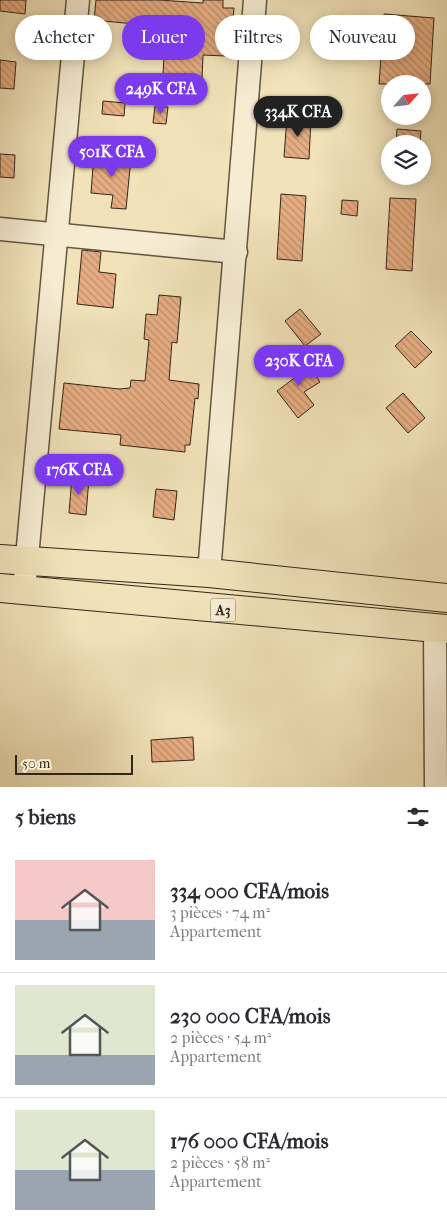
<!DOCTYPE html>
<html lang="fr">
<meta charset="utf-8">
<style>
:root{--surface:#fff;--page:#f7f7f7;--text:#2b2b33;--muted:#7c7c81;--line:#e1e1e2;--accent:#7c3aed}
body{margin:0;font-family:"IM FELL French Canon",serif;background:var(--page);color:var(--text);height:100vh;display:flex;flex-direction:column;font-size:19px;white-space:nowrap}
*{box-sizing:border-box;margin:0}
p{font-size:16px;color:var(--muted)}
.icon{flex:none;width:28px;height:28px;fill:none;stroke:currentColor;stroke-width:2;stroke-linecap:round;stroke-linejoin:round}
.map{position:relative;height:787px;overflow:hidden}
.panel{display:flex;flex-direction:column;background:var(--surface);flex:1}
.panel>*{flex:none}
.top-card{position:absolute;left:15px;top:15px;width:418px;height:45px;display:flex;gap:10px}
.needle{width:32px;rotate:63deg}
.buttons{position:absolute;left:381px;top:75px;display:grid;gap:10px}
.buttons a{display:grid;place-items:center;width:50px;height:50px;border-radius:50%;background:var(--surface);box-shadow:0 2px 12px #0003;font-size:25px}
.scale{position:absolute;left:15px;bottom:12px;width:118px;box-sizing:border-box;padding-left:5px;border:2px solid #312719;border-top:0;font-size:14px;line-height:18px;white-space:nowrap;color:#312719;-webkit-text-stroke:4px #f6ecd2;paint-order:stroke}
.price{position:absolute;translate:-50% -42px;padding:0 11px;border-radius:18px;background:var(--accent);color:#fff;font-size:16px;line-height:32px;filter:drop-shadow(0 1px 2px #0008)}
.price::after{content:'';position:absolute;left:50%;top:30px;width:15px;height:11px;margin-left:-8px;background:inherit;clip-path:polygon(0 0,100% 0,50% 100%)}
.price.current{background:#222;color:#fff}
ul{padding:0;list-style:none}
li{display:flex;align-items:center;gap:15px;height:125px;padding:0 15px}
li+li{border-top:1px solid var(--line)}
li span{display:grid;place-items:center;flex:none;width:140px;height:100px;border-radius:0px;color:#555}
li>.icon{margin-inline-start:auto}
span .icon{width:60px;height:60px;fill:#fffc;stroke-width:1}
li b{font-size:21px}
h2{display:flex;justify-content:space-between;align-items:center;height:60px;padding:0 15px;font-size:21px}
.tag{padding:0 18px;border-radius:22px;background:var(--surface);box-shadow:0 2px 12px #0003;font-size:18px;line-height:45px}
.tag.current{background:var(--accent);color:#fff}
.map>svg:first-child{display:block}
.building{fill:url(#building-back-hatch);stroke:#312719}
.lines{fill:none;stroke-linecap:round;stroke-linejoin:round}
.minor-casing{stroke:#615641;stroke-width:25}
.highway-casing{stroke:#312719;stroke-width:30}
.minor{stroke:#f6ecd2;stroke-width:22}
.highway{stroke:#f1e2b9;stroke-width:28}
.labels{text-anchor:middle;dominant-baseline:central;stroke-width:5;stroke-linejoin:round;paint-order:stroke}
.shield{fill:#f6ecd2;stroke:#6c6250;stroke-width:1}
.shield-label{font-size:14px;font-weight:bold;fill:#312719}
</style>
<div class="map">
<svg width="447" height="787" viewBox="0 0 447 787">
<defs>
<pattern id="building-back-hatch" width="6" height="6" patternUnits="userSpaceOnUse" patternTransform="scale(1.25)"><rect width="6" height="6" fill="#e7ad82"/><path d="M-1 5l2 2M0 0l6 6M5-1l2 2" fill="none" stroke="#bc8d6a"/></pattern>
</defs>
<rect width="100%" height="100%" fill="#f1e2b9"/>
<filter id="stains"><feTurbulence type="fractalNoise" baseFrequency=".004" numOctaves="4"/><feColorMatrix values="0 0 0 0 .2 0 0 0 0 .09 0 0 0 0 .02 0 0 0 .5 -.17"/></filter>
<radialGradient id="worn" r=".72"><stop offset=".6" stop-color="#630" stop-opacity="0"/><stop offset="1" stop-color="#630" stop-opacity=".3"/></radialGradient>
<g class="building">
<polygon points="0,0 26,0 25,14 0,11"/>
<polygon points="96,0 159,0 203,3 203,0 223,0 223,8 234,8 232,29 227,29 225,56 203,55 202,79 196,78 194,99 170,97 172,77 163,76 164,55 173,55 175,28 94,20"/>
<polygon points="384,14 434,18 430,84 379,84"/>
<polygon points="0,60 16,62 14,89 0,88"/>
<polygon points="103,101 125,103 124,116 102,114"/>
<polygon points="155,106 168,107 166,124 153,123"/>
<polygon points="287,117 311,119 309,159 284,157"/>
<polygon points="397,129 421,131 420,144 396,144"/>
<polygon points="0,154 15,155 14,178 0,177"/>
<polygon points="94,154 131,158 126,209 111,208 113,195 91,193"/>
<polygon points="281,194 306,196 302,261 277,259"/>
<polygon points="390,198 416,199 412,271 386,269"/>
<polygon points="342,200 358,201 357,216 341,214"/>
<polygon points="82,250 101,252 99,272 116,274 113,308 77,304"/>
<polygon points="159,295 181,297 177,343 172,342 169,380 199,384 198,399 195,398 190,445 185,445 185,452 120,445 121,435 59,429 64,383 119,389 130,388 131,380 145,381 149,340 144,339 146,314 157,315"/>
<polygon points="300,309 321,334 305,346 285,321"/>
<polygon points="411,331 432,352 415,368 395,346"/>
<polygon points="302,354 320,382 304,392 314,405 298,418 277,391 297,376 288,363"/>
<polygon points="403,393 425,418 408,433 386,408"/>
<polygon points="72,476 89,478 86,515 69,513"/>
<polygon points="156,489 177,491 174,520 153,517"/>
<polygon points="193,737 194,760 152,762 151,740"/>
</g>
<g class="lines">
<g class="minor-casing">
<g id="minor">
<polyline points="0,229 236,252"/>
<polyline points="209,573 255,0"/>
<polyline points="24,590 78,0"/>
<polyline points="435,628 436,787"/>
</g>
</g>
<g class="highway-casing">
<g id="highway">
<polyline points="0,559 209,573 447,598"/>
<polyline points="0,588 447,629"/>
</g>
</g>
<use href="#minor" class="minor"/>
<use href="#highway" class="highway"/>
</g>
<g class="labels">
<rect class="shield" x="210.5" y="598.5" width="25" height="23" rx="4"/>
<g class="shield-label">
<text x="223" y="610">A3</text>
</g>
</g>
<rect width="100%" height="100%" filter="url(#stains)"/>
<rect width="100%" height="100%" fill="url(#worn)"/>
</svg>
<div class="buttons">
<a><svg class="needle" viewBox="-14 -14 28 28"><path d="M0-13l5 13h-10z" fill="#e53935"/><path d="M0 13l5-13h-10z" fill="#7c7c81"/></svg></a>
<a><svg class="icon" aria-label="layers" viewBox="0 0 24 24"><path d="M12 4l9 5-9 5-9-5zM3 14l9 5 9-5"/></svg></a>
</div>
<div class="scale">50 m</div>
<b class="price" style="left:161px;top:115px">249K CFA</b>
<b class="price current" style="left:298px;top:138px">334K CFA</b>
<b class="price" style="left:112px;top:178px">501K CFA</b>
<b class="price" style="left:299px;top:387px">230K CFA</b>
<b class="price" style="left:79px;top:496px">176K CFA</b>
<div class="top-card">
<a class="tag">Acheter</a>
<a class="tag current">Louer</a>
<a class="tag">Filtres</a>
<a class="tag">Nouveau</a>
</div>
</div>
<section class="panel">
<h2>5 biens<svg class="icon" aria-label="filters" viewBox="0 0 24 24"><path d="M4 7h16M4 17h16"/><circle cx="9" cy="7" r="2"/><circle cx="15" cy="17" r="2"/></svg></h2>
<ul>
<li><span style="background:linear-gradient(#f6c9c9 60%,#9aa5b1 0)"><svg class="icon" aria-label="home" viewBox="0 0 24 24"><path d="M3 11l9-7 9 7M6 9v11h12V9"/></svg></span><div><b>334 000 CFA/mois</b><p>3 pièces · 74 m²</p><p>Appartement</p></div></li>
<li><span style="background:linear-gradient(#dfe7d0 70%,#9aa5b1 0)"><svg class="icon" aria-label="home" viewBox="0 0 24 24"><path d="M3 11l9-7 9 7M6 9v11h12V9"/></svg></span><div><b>230 000 CFA/mois</b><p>2 pièces · 54 m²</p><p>Appartement</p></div></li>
<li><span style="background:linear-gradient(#dfe7d0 60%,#9aa5b1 0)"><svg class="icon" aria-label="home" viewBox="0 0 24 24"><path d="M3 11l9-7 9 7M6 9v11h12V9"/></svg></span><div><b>176 000 CFA/mois</b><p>2 pièces · 58 m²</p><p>Appartement</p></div></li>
</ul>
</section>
